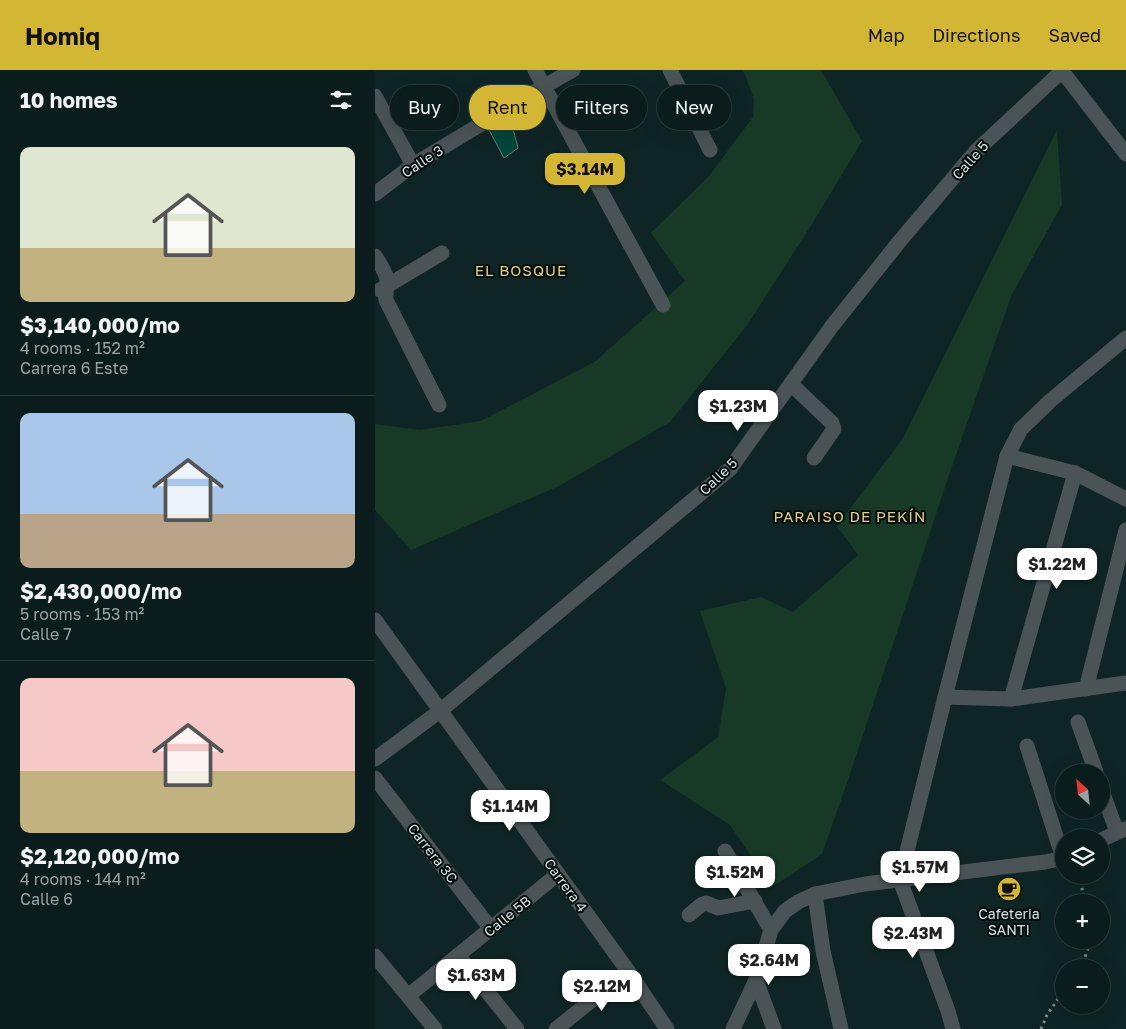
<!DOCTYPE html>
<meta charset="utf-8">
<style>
:root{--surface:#0b1c1c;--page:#142525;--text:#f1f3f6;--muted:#9aa1a3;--line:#2b3a3b;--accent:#d4b635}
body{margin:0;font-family:"Golos Text",sans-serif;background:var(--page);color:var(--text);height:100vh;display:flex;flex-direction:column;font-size:19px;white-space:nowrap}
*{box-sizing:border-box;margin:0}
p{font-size:16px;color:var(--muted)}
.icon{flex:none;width:28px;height:28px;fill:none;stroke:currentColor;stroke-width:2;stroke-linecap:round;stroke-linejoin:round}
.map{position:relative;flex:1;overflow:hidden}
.panel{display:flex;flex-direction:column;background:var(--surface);width:375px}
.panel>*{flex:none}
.banner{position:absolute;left:15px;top:15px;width:475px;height:45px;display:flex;gap:10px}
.needle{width:32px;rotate:333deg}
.fabs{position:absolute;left:680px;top:694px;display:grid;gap:10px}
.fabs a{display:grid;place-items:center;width:55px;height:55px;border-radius:50%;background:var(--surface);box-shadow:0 5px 20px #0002,0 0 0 1px var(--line);font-size:25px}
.price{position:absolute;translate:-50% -42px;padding:0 11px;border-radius:10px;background:#fff;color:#222;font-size:16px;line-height:32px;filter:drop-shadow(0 1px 2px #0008)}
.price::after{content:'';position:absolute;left:50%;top:30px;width:15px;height:11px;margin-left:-8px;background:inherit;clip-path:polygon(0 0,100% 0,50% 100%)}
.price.active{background:var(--accent);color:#111}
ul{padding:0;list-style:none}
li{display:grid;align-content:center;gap:10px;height:265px;padding:0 20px}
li+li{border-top:1px solid var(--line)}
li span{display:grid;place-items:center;height:155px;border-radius:10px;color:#555}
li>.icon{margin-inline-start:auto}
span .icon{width:90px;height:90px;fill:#fffc;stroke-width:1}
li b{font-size:21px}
h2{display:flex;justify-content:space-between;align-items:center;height:60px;padding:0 20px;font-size:21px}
.pill{padding:0 18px;border-radius:22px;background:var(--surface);box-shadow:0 5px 20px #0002,0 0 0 1px var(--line);font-size:18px;line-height:45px}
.pill.active{background:var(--accent);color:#111}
header{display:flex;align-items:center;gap:30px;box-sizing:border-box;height:70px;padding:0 25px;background:var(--accent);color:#111}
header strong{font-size:24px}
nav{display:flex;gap:28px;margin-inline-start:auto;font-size:18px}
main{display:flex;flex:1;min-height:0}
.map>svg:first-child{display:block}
.green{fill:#173925}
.building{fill:#00473a;stroke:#657c75}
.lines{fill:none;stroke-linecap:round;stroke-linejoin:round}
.path{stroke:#788;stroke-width:3;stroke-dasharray:2.5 4;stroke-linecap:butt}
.minor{stroke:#4a5356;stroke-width:15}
.labels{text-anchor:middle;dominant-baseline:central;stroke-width:4;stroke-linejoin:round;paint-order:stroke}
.street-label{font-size:14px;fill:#d6e3e3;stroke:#040c0c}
.poi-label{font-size:14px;fill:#d6e3e3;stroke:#040c0c}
.neighbourhood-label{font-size:15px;letter-spacing:1px;fill:#e4d082;stroke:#040c0c}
</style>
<header>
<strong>Homiq</strong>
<nav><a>Map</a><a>Directions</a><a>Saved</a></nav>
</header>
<main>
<section class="panel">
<h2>10 homes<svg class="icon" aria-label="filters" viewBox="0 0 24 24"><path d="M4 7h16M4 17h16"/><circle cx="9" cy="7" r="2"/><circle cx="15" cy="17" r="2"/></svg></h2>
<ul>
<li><span style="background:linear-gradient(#dfe7d0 65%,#c2b280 0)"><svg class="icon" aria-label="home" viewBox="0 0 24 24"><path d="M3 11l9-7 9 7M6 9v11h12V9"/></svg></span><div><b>$3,140,000/mo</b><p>4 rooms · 152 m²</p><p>Carrera 6 Este</p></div></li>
<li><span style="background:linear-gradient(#a9c7e8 65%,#b9a48a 0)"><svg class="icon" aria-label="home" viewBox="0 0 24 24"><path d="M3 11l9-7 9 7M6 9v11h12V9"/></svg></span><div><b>$2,430,000/mo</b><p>5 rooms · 153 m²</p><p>Calle 7</p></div></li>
<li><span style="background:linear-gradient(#f6c9c9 60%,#c2b280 0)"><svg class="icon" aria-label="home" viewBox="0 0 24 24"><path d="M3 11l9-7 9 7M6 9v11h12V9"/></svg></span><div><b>$2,120,000/mo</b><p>4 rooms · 144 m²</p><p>Calle 6</p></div></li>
</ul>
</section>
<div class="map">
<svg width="751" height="959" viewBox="0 0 751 959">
<rect width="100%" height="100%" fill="#0f2525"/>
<g class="green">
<polygon points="368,0 446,0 487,71 437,154 373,254 295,352 184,416 36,480 0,440 0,354 45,360 106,351 221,291 310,211 276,163 334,106 378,47 379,29"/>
<polygon points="682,60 687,135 637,224 575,402 473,710 447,784 397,817 355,755 285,710 343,667 351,618 325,541 386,527 418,542 483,485 462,456 528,368"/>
</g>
<polygon class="building" points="135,47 143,78 129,88 113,58"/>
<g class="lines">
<g class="path">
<polyline points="705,805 709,832"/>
<polyline points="704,898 709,890 716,870"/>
<polyline points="666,959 672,945 689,920"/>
</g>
<g class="minor">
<polyline points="160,0 288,235"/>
<polyline points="295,0 335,80"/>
<polyline points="687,1 751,84"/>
<polyline points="0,26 38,95"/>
<polyline points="0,124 38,95 168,17 198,0"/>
<path d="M0,186C4,192 10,201 12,209C13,216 10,223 11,230L64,335"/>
<polyline points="5,220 67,183"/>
<polyline points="416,314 457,353 459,359 439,388"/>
<polyline points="632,386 700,403 751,429"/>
<polyline points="0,550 253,901 292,959"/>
<polyline points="711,619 751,460"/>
<polyline points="570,627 636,629 751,613"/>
<polyline points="636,629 700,403"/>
<polyline points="703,652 721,702"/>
<polyline points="652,676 688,788"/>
<polyline points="0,689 65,641 355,399 457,256 524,172 601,81 688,0"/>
<polyline points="0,708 116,859"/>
<polyline points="726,718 742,762"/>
<polyline points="726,770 750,759"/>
<polyline points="350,781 396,860"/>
<polyline points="440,824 448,881 466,959"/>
<polyline points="314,845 326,835 331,833 343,838 380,831"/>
<polyline points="83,885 142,959"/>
<polyline points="0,886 60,959"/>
<polyline points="381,910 399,959"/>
<polyline points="33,926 183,804"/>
<polyline points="181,959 253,901"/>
<polyline points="358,959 381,910 396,860 410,841 423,832 440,824 490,814 670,792 689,788"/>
<polyline points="578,959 573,941 525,810 570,627 632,386 646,359 675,331 751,268"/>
</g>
</g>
<defs>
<g id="cafe-disc" transform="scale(1.25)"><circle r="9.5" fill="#d4b635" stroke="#040c0c"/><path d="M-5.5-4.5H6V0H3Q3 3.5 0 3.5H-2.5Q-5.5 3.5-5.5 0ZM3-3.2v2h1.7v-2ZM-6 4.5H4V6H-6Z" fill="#111"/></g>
</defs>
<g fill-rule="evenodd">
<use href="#cafe-disc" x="634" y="819"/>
</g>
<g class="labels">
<g class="street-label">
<text transform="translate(595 90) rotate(-48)">Calle 5</text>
<text transform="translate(47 91) rotate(-33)">Calle 3</text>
<text transform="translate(343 406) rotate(-44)">Calle 5</text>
<text transform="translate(58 783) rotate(52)">Carrera 3C</text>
<text transform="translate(191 815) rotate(54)">Carrera 4</text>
<text transform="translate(132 846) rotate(-39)">Calle 5B</text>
</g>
<g class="poi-label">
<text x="634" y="843">Cafeteria<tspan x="634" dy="16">SANTI</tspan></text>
</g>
<g class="neighbourhood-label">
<text x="146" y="200">EL BOSQUE</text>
<text x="475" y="446">PARAISO DE PEKÍN</text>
</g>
</g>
</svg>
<div class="fabs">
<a><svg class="needle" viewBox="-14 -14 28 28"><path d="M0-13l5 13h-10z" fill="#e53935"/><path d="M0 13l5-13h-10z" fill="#9aa1a3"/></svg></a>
<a><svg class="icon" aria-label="layers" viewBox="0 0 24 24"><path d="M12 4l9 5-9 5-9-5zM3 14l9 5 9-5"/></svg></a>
<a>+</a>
<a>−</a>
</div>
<b class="price active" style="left:210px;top:125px">$3.14M</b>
<b class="price" style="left:363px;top:362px">$1.23M</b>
<b class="price" style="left:682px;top:520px">$1.22M</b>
<b class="price" style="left:135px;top:762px">$1.14M</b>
<b class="price" style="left:545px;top:823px">$1.57M</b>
<b class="price" style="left:360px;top:828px">$1.52M</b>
<b class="price" style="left:538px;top:889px">$2.43M</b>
<b class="price" style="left:394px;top:916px">$2.64M</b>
<b class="price" style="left:101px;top:931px">$1.63M</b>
<b class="price" style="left:227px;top:942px">$2.12M</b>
<div class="banner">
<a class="pill">Buy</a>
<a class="pill active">Rent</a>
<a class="pill">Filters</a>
<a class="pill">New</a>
</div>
</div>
</main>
